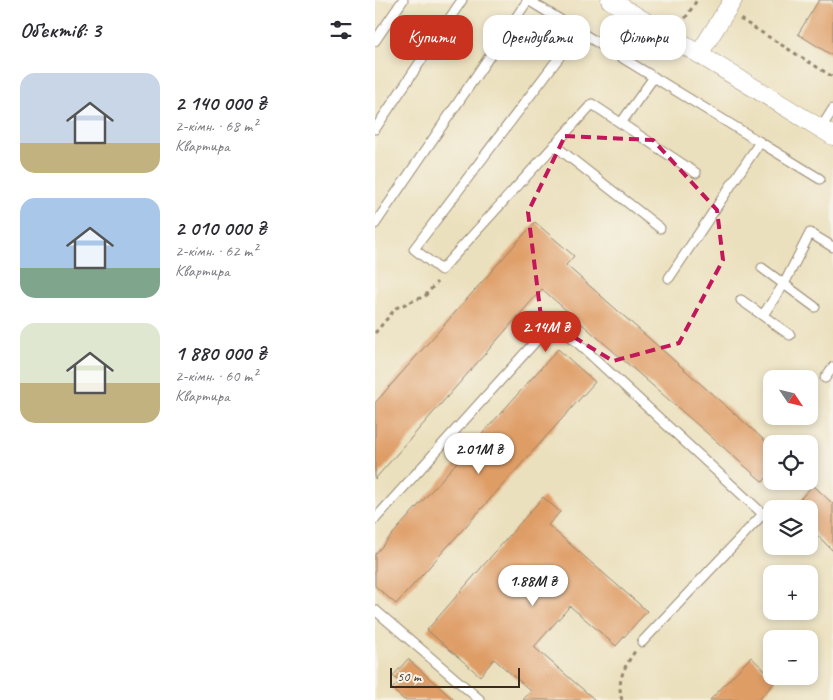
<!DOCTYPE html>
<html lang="uk">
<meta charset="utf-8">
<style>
:root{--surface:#fff;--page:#f2f2f3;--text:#2b2b33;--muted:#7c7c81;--accent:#c8321e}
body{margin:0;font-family:Caveat,sans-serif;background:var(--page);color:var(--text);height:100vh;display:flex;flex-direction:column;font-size:19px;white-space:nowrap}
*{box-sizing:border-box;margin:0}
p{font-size:16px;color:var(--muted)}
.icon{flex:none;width:28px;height:28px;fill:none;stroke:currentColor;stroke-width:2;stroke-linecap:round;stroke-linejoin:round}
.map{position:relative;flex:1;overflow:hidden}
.sheet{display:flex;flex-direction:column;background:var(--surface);width:375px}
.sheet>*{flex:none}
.top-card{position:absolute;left:15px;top:15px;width:368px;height:45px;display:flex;gap:10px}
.needle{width:32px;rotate:125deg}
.fabs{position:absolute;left:388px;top:370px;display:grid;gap:10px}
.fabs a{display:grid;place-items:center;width:55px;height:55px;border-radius:10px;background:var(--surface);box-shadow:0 2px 8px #0003;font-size:25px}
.scale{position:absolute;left:15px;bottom:12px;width:130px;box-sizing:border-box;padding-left:5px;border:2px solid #3b2a1e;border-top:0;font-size:14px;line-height:18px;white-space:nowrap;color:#3b2a1e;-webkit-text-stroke:4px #f7f3e8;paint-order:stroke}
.price{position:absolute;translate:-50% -42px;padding:0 11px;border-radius:18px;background:#fff;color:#222;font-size:16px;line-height:32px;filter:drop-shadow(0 1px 2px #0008)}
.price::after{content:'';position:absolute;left:50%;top:30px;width:15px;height:11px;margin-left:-8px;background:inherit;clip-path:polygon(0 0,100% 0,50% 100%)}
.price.active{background:var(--accent);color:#fff}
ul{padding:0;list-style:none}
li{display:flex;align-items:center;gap:15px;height:125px;padding:0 20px}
li span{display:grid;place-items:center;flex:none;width:140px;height:100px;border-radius:15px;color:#555}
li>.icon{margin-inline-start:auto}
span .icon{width:60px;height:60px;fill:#fffc;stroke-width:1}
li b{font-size:21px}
h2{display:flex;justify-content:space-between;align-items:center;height:60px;padding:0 20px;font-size:21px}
.pill{padding:0 18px;border-radius:15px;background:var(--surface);box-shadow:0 2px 8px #0003;font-size:18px;line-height:45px}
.pill.active{background:var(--accent);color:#fff}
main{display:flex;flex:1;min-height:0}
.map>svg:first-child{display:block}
.building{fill:#df9d66}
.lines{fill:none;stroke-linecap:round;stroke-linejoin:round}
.lane-casing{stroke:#93856e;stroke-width:11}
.street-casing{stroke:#93856e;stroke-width:19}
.path{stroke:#93856e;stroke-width:3;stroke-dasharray:4 4;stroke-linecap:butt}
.lane{stroke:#fff;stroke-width:9}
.street{stroke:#fff;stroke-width:18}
.marked{fill:none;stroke:#c2185b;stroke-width:4;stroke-dasharray:10 6;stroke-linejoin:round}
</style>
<main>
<section class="sheet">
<h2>Об’єктів: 3<svg class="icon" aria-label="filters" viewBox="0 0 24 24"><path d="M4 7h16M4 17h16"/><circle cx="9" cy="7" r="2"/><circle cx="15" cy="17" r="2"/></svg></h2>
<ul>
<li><span style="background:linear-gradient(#c9d6e8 70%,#c2b280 0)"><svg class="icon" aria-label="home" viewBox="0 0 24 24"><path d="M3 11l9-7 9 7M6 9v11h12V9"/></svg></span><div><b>2 140 000 ₴</b><p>2-кімн. · 68 m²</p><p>Квартира</p></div></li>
<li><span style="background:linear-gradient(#a9c7e8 70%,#7fa58c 0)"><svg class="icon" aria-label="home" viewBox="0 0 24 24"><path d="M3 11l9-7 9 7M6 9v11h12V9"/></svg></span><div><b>2 010 000 ₴</b><p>2-кімн. · 62 m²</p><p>Квартира</p></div></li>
<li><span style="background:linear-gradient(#dfe7d0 60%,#c2b280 0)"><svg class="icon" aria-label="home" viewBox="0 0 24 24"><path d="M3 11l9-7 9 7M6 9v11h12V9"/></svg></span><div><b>1 880 000 ₴</b><p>2-кімн. · 60 m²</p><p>Квартира</p></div></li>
</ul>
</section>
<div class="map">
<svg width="458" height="700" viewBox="0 0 458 700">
<rect width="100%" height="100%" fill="#f7f3e8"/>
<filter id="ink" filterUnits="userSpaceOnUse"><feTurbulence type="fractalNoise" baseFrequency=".02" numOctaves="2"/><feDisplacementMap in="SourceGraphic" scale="10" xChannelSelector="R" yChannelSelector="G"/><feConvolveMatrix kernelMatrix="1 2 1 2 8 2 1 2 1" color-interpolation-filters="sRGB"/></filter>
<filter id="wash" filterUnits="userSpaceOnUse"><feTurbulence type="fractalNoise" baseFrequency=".0096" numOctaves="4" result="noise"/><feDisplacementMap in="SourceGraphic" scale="20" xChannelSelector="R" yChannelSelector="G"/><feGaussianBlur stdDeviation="1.12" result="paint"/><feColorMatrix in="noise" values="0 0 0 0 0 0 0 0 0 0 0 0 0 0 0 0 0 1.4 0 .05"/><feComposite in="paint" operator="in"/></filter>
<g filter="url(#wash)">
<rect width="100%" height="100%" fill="#ebe0bd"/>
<g id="blocks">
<g class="building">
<polygon points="444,0 458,0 458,56 423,34"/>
<polygon points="160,222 199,256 191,265 396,446 396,473 388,482 167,289 0,479 0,403"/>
<polygon points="183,349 220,382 21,604 0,586 0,554"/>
<polygon points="438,485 458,504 458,551 434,527 434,509 416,509"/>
<polygon points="168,497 185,512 173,525 272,611 241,646 195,606 159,647 220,700 148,700 156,691 119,659 105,676 52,630"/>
<polygon points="376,657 401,681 383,700 335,700"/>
<polygon points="33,659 79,700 29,700 17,689 24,682 18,676"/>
</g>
</g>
</g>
<g filter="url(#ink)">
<use href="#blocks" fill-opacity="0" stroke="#93856e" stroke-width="1"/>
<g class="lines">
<g class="lane-casing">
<g id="lane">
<polyline points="153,0 445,179"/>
<polyline points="204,31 39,249 66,270 217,104 321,173"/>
<polyline points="0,41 28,0"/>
<polyline points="246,123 279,77"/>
<polyline points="446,128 458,109"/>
<polyline points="0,129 87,0"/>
<polyline points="179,145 285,228"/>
<polyline points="0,224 153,0"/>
<polyline points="387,268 440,307"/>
<polyline points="294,278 385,142"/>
<polyline points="366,300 415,335"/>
<polyline points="388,315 409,284 435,233 458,247"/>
<polyline points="450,378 458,367"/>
<polyline points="0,519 179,321 388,514 267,642"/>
<polyline points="0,610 105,700"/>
</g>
</g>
<g class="street-casing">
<g id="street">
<polyline points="235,0 458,136"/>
<polyline points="324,54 358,0"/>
</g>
</g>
<g class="path">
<polyline points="365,19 458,77"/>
<polyline points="306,25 322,0"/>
<polyline points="0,333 21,308 50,296 62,282"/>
<path d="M247,700C241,681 250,665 261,650"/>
</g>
<use href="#lane" class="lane"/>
<use href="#street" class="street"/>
</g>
</g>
<path class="marked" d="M190,136L278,140L342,210L348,260L304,343L238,361L166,317L153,212Z"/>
</svg>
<div class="fabs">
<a><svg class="needle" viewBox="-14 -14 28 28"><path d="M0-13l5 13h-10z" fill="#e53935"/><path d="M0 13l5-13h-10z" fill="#7c7c81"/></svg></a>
<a><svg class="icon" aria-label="locate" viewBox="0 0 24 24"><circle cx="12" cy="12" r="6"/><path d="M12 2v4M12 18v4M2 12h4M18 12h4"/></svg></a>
<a><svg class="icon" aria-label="layers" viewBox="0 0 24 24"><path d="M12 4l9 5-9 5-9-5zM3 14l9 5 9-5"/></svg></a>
<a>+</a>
<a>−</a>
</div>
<div class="scale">50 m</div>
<b class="price active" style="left:171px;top:353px">2.14M ₴</b>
<b class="price" style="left:104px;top:475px">2.01M ₴</b>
<b class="price" style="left:158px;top:607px">1.88M ₴</b>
<div class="top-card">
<a class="pill active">Купити</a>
<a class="pill">Орендувати</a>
<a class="pill">Фільтри</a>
</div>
</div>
</main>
